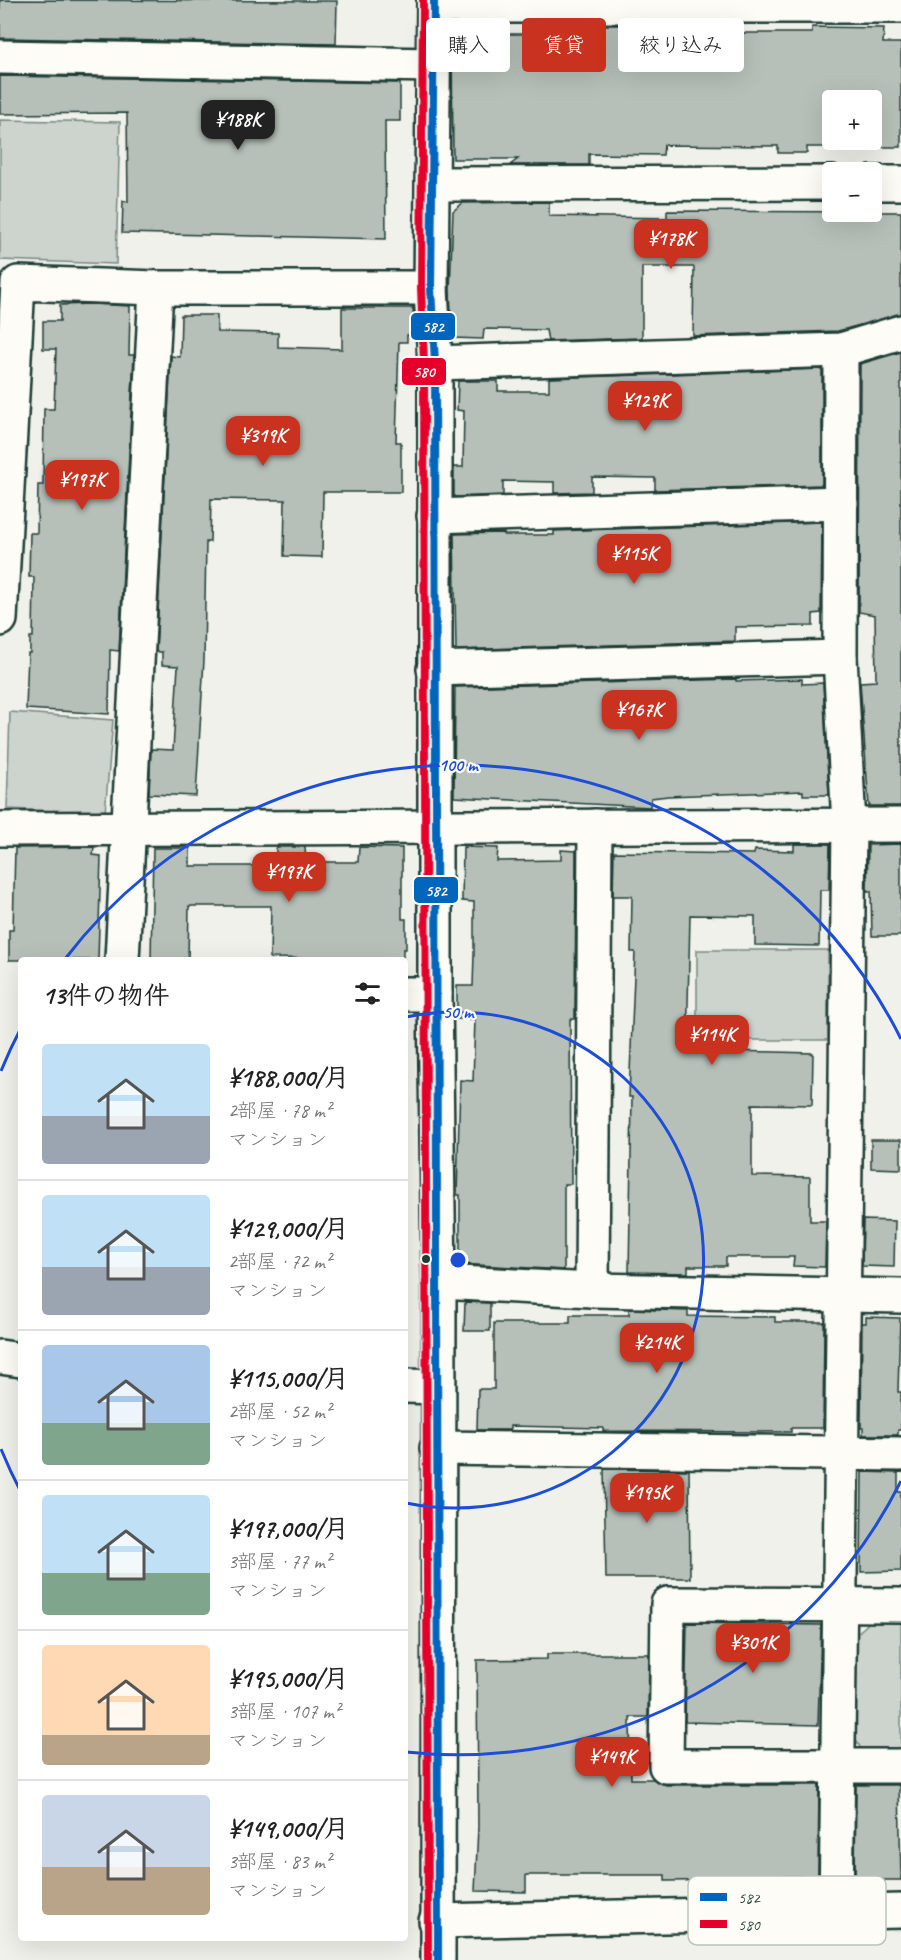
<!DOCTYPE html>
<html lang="ja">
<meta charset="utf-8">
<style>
:root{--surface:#fff;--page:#f6f6f6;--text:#222;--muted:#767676;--line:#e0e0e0;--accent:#c8321e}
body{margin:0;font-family:Caveat,"Klee One",sans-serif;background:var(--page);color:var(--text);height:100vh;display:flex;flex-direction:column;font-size:22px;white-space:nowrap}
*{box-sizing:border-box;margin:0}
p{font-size:20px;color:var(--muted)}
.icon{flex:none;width:33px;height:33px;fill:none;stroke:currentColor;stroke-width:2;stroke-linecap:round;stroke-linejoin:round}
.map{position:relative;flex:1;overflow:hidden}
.panel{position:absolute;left:18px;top:957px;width:390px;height:984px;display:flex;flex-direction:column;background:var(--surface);border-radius:6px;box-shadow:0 6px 24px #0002}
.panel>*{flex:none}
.banner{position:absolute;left:426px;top:18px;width:384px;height:54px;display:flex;gap:12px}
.buttons{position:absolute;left:822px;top:90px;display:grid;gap:12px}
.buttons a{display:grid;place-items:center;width:60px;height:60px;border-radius:6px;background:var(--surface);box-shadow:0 6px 24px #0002;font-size:30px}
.price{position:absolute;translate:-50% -51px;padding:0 14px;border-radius:12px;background:var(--accent);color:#fff;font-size:20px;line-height:39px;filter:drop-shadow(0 2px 3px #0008)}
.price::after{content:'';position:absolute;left:50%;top:36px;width:18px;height:14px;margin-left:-9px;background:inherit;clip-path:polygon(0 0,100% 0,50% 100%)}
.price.on{background:#222;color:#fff}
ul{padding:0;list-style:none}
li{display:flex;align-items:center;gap:18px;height:150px;padding:0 24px}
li+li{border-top:2px solid var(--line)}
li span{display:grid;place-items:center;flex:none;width:168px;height:120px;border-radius:6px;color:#555}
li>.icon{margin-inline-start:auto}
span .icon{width:72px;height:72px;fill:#fffc;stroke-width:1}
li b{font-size:26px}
h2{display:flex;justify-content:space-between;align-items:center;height:72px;padding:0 24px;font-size:26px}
.tag{padding:0 21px;border-radius:6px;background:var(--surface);box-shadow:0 6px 24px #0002;font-size:21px;line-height:54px}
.tag.on{background:var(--accent);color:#fff}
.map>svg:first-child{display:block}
.green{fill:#cdd3cd;stroke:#768880;stroke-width:1.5}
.building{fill:#b6bfb8;stroke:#1f3d34;stroke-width:1.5;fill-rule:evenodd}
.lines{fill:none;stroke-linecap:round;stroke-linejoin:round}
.minor-casing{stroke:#1f3d34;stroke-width:38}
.minor{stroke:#fdfcf7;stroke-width:33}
.bus-1-casing{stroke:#fdfcf7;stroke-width:12}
.bus-2-casing{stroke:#fdfcf7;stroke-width:12}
.bus-1{stroke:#0065bd;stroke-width:8}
.bus-2{stroke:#e4002b;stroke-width:8}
.ring{fill:none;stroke:#1d4ed8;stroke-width:3}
.bus-dot{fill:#1f3d34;stroke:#fdfcf7;stroke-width:2}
.key{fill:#fdfcf7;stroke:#bac3bc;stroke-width:1.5}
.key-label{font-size:16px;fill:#1f3d34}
.centre{fill:#1d4ed8;stroke:#fdfcf7;stroke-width:3}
.ring-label{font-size:18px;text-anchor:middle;font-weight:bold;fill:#1d4ed8;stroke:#fdfcf7;stroke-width:4.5;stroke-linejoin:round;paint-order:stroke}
.line-badge{stroke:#fdfcf7;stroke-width:2}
.badge-label{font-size:16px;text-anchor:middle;font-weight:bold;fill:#fff}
</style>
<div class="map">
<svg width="901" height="1960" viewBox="0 0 901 1960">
<rect width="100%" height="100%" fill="#f0f1eb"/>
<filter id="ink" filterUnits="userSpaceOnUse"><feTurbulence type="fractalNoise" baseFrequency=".0167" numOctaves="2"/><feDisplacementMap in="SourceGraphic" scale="12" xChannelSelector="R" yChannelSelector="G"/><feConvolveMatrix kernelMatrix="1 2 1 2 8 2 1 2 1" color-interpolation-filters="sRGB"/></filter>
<g filter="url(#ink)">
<g class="green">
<polygon points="0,120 120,122 116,264 0,260"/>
<polygon points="10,712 113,720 105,813 7,809"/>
<rect x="697" y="950" width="131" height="90"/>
<polygon points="872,1620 901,1621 901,1754 864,1755 855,1737 853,1637"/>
</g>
<g class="building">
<polygon points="0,0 337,1 336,44 0,38"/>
<path d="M558,25H622V29H663V34L740,35V33H812V27L884,28L883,43H901V147H807V153H778V146L664,145L663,155L589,154V165H510L518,159H453L452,42H464V34H558ZM832,100H872V140H832Z"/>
<polygon points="0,76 400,83 400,121 385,121 386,239 122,233 123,201 128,202 127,113 0,114"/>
<polygon points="549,202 549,216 667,218 667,211 901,212 901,314 838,331 693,336 694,267 642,267 642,338 548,341 546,330 484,329 483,339 452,338 450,290 453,211 463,203"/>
<polygon points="92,304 130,306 129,355 134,355 119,651 110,650 109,714 26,709 28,653 30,653 30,637 33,637 34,577 29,577 30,533 37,533 38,485 43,485 44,409 54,409 56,349 43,349 43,321 60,321 60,305"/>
<polygon points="342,308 413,308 415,336 407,335 407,342 399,342 396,442 401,442 401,492 323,492 322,557 284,556 285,500 211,499 210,542 206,542 204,660 196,796 149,794 151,749 173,750 178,666 162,665 162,652 156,652 171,356 180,357 181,315 217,315 217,332 278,333 278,347 342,349"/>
<polygon points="901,352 901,806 869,806 860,682 876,681 875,615 859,612 860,364"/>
<polygon points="822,369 822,485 655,490 655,478 592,477 592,492 554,493 554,482 503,481 503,495 454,497 454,467 463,467 464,411 457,410 458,381 498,381 498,391 549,391 549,378"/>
<polygon points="822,522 821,613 813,614 813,626 735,627 735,641 456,650 454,534 504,533 504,535 554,535 554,531"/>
<polygon points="736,679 736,681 802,679 802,684 823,683 829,795 803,795 803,791 668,796 651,798 650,807 454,797 455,687"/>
<polygon points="794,844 830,844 829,890 820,890 819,946 755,945 755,916 690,915 687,1050 813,1053 812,1105 752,1104 752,1176 810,1177 810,1221 826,1221 825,1267 793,1266 794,1257 726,1257 726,1266 688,1266 688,1273 629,1272 632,1097 629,1097 635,952 631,952 632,896 613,896 614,852 754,854 755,850 794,851"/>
<polygon points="901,844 901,936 872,936 871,891 867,891 868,845"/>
<polygon points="94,847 93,855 101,856 98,960 9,960 9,930 13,930 15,848"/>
<polygon points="276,847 305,847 306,862 358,862 359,847 402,848 402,919 406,919 406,949 403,949 403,960 270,958 271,906 189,906 188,960 151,960 153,848 190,848 190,866 276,866"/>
<polygon points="463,847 498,848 497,861 561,860 561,850 576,851 575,1019 570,1019 571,1184 564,1184 564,1270 460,1264 460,1195 457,1195 460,1080 473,1081 475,1019 457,1019 457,986 473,986 474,954 474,902 462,901"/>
<polygon points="871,1140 901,1140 901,1169 871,1168"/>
<polygon points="863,1220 895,1221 894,1267 862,1266"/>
<polygon points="465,1302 490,1303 490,1331 464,1331"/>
<polygon points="629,1309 688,1311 688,1316 775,1317 775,1322 824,1322 823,1428 791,1428 791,1432 603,1431 603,1428 510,1426 510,1430 477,1430 478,1389 494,1389 494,1323 570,1323 570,1315 629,1315"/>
<polygon points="866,1317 900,1318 898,1392 901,1392 901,1430 898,1430 898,1435 863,1435 863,1428 861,1428 862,1323 866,1323"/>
<polygon points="604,1469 689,1470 690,1578 606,1578"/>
<polygon points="862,1472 898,1473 898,1492 901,1492 901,1571 861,1572"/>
<polygon points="687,1623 821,1625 818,1725 685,1722"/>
<polygon points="547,1654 649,1654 648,1717 630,1717 631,1779 653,1779 666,1785 819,1785 818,1876 777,1876 777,1885 743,1885 743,1880 665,1881 665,1875 526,1875 526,1892 475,1891 478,1827 477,1660 547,1659"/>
<polygon points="856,1785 899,1785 901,1880 860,1880 860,1876 855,1876"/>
</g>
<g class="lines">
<g class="minor-casing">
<g id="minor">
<polyline points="434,0 431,288 435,363 435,994 439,1282 438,1960"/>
<polyline points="434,6 901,6"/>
<polyline points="0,57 433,65"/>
<polyline points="872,183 901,183"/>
<polyline points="434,184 832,183"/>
<polyline points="435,363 841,350 901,332"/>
<polyline points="434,516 841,503"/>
<polyline points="0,619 18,283 156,288 431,288"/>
<polyline points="434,669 840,657"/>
<polyline points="0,829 901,825"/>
<polyline points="122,960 156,288"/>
<polyline points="405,994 435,994"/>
<polyline points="439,1282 592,1290 901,1296"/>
<polyline points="592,1290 595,826"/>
<polyline points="0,1357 21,1360"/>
<polyline points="405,1386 437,1387"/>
<polyline points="437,1448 901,1454"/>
<polyline points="901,1605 668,1604 666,1766 901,1766"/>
<polyline points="836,1914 849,825 840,657 841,350"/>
<polyline points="436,1921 901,1911"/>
</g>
</g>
<use href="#minor" class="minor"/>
<g class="bus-1-casing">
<path id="bus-1" d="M434,0L431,288L435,363C435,895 439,1428 438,1960"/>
</g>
<g class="bus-2-casing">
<path id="bus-2" d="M423,0L421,288L424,363C424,896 428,1428 428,1960"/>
</g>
<use href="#bus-1" class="bus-1"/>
<use href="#bus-2" class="bus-2"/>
</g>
</g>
<g class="ring">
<path d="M406 1017A248 248 0 1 1 406 1503"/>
<path d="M901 1481A495 495 0 0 1 406 1752M21 1492A495 495 0 0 1 1 1449M1 1071A495 495 0 0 1 21 1028M65 959A495 495 0 0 1 901 1039"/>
</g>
<circle class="bus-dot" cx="426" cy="1259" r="5"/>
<rect x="688" y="1876" width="198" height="69" rx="9" class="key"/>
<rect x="700" y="1893" width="27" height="8" fill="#0065bd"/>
<rect x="700" y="1920" width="27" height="8" fill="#e4002b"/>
<g class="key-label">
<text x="738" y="1903">582</text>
<text x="738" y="1930">580</text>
</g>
<circle cx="458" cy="1260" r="9" class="centre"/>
<g class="ring-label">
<text x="458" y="771">100 m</text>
<text x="458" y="1018">50 m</text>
</g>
<g class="line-badge">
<rect x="410" y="312" width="46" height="29" rx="6" fill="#0065bd"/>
<rect x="401" y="357" width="46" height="29" rx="6" fill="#e4002b"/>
<rect x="413" y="876" width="46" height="28" rx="6" fill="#0065bd"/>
</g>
<g class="badge-label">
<text x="433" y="332">582</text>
<text x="424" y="377">580</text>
<text x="436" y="896">582</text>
</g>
</svg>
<div class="buttons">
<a>+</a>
<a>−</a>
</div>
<b class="price on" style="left:238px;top:151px">¥188K</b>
<b class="price" style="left:671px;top:270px">¥178K</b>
<b class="price" style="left:645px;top:432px">¥129K</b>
<b class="price" style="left:263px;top:467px">¥319K</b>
<b class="price" style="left:82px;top:511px">¥197K</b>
<b class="price" style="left:634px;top:585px">¥115K</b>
<b class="price" style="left:639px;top:741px">¥167K</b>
<b class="price" style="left:289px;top:903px">¥197K</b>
<b class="price" style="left:712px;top:1066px">¥114K</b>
<b class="price" style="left:657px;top:1374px">¥214K</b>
<b class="price" style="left:647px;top:1524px">¥195K</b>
<b class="price" style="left:753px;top:1674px">¥301K</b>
<b class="price" style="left:612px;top:1788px">¥149K</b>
<div class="banner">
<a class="tag">購入</a>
<a class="tag on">賃貸</a>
<a class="tag">絞り込み</a>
</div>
<section class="panel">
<h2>13件の物件<svg class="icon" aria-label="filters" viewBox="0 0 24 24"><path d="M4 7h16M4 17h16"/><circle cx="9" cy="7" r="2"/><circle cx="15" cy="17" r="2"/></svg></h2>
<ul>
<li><span style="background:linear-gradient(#bfe0f5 60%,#9aa5b1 0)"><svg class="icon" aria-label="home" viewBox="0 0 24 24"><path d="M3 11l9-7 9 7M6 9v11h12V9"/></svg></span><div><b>¥188,000/月</b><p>2部屋 · 78 m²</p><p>マンション</p></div></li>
<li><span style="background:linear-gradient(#bfe0f5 60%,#9aa5b1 0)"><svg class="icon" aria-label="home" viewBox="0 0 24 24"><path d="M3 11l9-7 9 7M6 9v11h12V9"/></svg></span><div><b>¥129,000/月</b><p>2部屋 · 72 m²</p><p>マンション</p></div></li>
<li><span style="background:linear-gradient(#a9c7e8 65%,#7fa58c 0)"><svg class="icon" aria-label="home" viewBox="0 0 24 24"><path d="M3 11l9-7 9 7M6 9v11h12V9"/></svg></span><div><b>¥115,000/月</b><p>2部屋 · 52 m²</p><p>マンション</p></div></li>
<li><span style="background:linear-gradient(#bfe0f5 65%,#7fa58c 0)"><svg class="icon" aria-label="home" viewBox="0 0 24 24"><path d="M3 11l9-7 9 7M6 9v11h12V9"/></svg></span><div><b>¥197,000/月</b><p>3部屋 · 77 m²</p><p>マンション</p></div></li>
<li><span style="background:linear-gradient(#ffd9b3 75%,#b9a48a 0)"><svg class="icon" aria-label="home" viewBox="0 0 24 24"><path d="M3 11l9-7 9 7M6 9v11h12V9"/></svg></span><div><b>¥195,000/月</b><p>3部屋 · 107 m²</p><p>マンション</p></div></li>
<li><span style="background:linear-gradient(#c9d6e8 60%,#b9a48a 0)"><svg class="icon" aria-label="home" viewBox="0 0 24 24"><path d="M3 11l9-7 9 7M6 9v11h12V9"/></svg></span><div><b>¥149,000/月</b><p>3部屋 · 83 m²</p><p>マンション</p></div></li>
</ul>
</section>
</div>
